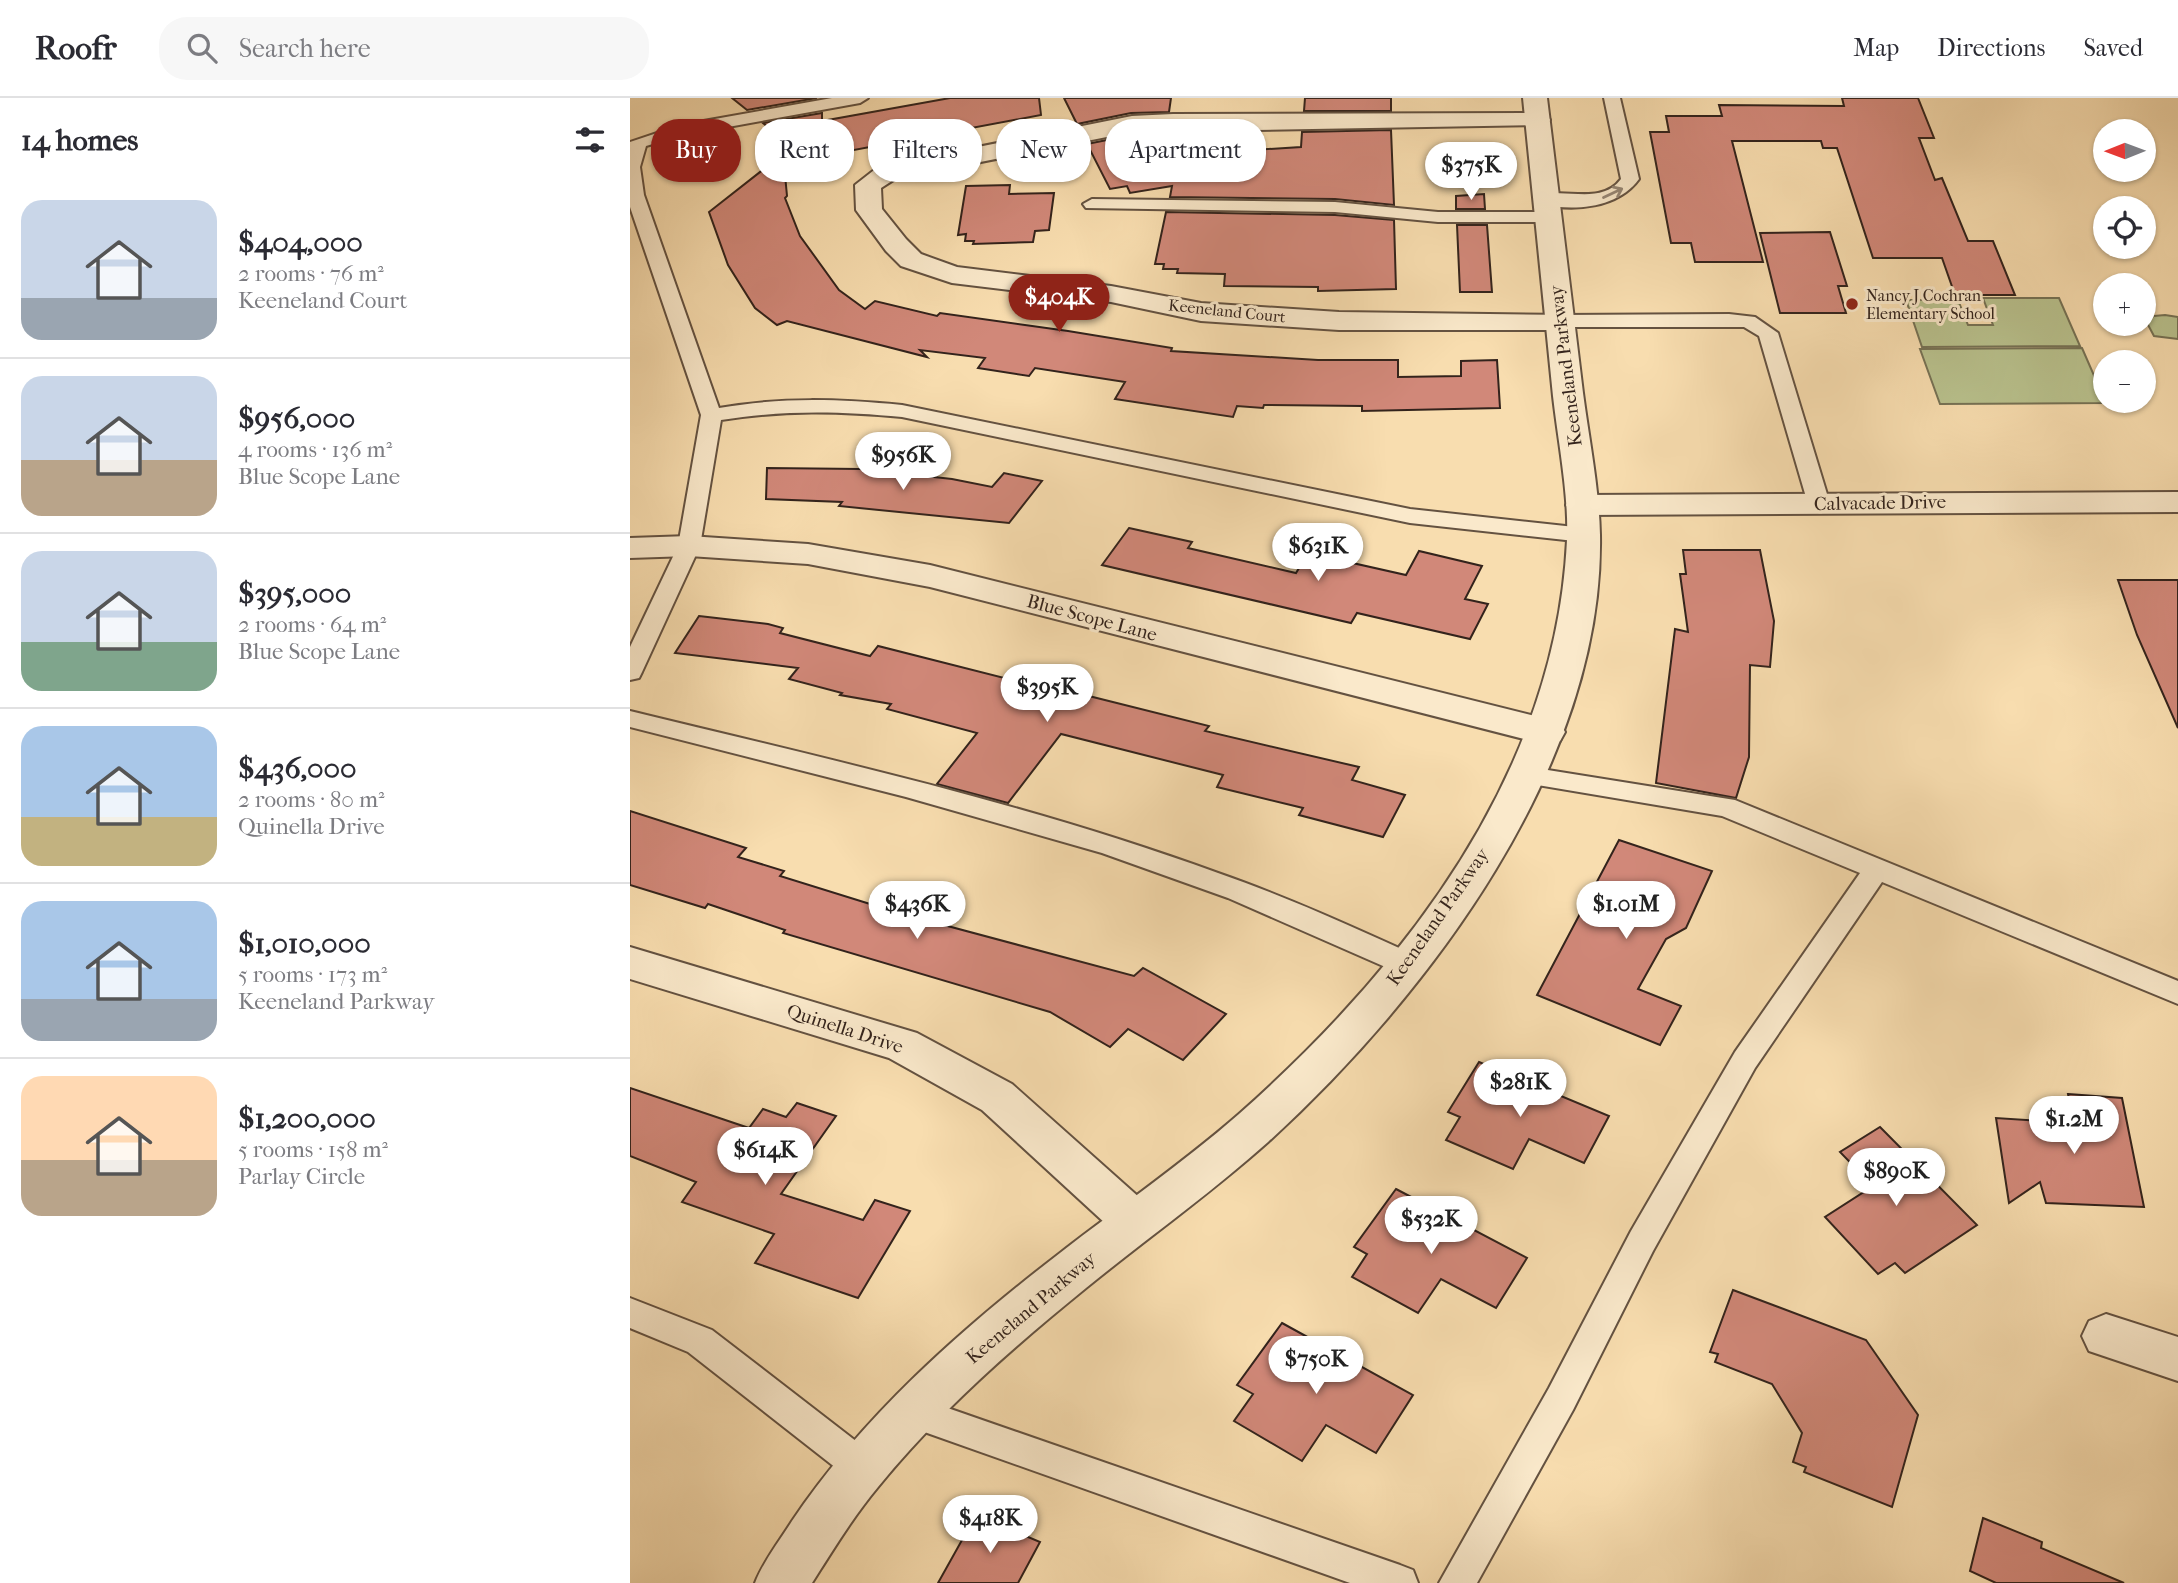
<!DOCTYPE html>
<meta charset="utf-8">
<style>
:root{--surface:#fff;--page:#f7f7f7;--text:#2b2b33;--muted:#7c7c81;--line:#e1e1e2;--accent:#8f2418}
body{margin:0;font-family:"IM FELL French Canon",serif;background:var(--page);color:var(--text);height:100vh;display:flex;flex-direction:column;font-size:26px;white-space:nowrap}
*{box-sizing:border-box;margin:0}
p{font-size:23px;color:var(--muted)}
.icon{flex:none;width:38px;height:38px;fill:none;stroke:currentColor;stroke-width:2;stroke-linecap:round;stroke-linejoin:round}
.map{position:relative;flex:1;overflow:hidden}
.details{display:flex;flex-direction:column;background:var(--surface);width:630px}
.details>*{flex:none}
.top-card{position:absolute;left:21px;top:21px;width:665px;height:63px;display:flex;gap:14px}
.needle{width:46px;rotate:269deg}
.buttons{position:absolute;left:1463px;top:21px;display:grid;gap:14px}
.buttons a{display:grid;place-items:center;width:63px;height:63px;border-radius:50%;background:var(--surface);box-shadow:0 2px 5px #0004;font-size:35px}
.price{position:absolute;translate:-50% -60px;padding:0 16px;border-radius:24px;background:#fff;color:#222;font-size:23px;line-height:46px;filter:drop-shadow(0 2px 4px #0008)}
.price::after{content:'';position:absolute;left:50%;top:42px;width:21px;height:16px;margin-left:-10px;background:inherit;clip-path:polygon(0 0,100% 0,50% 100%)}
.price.selected{background:var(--accent);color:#fff}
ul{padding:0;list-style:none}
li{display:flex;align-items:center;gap:21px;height:175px;padding:0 21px}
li+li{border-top:2px solid var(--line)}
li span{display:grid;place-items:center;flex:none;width:196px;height:140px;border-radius:21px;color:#555}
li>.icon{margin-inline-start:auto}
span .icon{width:84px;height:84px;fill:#fffc;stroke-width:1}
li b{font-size:30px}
h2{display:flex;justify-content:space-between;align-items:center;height:84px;padding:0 21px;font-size:30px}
.tag{padding:0 24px;border-radius:28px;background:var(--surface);box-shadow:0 2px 5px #0004;font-size:24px;line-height:63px}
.tag.selected{background:var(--accent);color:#fff}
header{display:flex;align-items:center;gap:42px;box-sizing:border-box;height:98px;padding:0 35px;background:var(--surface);border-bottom:2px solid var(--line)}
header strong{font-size:33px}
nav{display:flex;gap:38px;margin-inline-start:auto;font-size:24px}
.search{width:490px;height:63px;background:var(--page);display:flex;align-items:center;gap:18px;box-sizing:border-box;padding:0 24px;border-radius:28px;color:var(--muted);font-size:26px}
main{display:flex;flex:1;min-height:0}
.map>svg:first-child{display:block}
.green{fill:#b9c28e;stroke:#767255;stroke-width:2}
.building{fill:#d18879;stroke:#33231c;stroke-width:2}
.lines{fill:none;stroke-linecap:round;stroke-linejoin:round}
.service-casing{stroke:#645241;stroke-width:4}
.minor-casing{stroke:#645241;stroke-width:4}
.tertiary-casing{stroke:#645241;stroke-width:4}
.service{fill:#fae9cb;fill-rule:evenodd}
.minor{fill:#fae9cb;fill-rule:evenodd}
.tertiary{fill:#fae9cb;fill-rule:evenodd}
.oneway{stroke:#968674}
.poi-dot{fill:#8f2418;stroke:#fae9cb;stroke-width:2.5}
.labels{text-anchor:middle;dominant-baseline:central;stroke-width:6;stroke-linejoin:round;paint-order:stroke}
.far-poi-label{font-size:16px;fill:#33231c;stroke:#fae9cb;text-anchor:start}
.far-street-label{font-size:16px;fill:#33231c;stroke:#fae9cb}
.street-label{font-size:19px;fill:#33231c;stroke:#fae9cb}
</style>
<header>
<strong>Roofr</strong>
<div class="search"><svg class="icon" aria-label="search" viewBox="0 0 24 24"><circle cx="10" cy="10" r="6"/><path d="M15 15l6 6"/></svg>Search here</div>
<nav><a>Map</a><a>Directions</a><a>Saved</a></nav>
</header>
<main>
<section class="details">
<h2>14 homes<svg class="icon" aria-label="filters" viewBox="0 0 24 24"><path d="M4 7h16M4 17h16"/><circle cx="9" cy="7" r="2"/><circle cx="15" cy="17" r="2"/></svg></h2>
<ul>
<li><span style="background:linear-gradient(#c9d6e8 70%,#9aa5b1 0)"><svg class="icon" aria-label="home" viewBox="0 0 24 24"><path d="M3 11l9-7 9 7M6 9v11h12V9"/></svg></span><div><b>$404,000</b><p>2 rooms · 76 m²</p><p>Keeneland Court</p></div></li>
<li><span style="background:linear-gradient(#c9d6e8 60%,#b9a48a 0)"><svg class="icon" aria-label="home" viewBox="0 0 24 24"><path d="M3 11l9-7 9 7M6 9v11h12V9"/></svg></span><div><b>$956,000</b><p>4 rooms · 136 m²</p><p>Blue Scope Lane</p></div></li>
<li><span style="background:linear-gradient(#c9d6e8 65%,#7fa58c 0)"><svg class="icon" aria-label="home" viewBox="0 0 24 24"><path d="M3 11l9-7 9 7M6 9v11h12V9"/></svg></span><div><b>$395,000</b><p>2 rooms · 64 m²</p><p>Blue Scope Lane</p></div></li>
<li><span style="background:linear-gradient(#a9c7e8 65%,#c2b280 0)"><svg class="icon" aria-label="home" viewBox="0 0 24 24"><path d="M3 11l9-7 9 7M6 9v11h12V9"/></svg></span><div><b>$436,000</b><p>2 rooms · 80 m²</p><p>Quinella Drive</p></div></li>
<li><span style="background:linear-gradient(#a9c7e8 70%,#9aa5b1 0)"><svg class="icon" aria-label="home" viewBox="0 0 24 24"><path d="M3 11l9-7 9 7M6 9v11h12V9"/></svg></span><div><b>$1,010,000</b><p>5 rooms · 173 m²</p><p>Keeneland Parkway</p></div></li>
<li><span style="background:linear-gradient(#ffd9b3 60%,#b9a48a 0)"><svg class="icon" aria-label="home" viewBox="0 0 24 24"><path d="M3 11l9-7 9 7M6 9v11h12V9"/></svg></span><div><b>$1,200,000</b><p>5 rooms · 158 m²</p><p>Parlay Circle</p></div></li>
</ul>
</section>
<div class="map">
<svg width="1548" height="1485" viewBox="0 0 1548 1485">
<rect width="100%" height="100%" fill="#f8ddaf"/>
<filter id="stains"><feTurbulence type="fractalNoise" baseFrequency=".00286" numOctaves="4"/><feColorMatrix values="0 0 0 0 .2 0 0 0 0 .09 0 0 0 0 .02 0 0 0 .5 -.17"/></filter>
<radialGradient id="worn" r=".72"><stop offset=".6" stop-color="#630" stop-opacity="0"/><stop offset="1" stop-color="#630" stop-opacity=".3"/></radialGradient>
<g class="green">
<polygon points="1353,200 1429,200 1450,248 1292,249 1276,202 1328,202 1338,227 1363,227"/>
<polygon points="1535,217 1548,219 1548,241 1524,238 1516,223 1524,218"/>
<polygon points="1452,250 1476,305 1310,306 1290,251"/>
</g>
<g class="building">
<polygon points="102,0 187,0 117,12"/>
<polygon points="320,0 409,0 411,17 176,61 133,25 192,15 192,23"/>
<polygon points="434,0 541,0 539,14 501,15 447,26"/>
<polygon points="675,0 761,0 761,13 674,13"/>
<polygon points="1212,0 1288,0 1304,40 1289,40 1305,82 1312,80 1338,143 1363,143 1385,197 1325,197 1312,160 1243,160 1207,50 1193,50 1191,43 1102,43 1133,164 1065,164 1061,145 1041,145 1020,34 1039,34 1036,18 1092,18 1089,7 1214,8"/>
<polygon points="761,32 764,107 705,101 540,99 542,88 500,95 497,88 480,91 457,46 502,37 534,36 532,51 591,51 591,54 671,49 672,34"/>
<polygon points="153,56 157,98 155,100 170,138 209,192 235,211 245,203 307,218 310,215 438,233 542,250 541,253 688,262 768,262 768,279 831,278 831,263 867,262 870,310 732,313 732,308 634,307 633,310 607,308 603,319 485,301 495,284 405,270 399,278 348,270 355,260 290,252 297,259 157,223 147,227 125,210 98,167 79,114"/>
<polygon points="380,87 379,96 424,95 419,132 405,133 403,144 343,146 344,143 335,143 336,136 328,137 336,88"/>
<polygon points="854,96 855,111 826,111 826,98"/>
<polygon points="536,114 705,117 764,122 766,191 688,193 688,189 594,188 595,176 547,175 548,171 533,171 534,166 525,166"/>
<polygon points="827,127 857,127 862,194 830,194"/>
<polygon points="1200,134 1217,188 1208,188 1216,215 1150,215 1130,135"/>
<polygon points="137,370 231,371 322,381 362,389 374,375 412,383 379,425 209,408 212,404 136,401"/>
<polygon points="499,430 562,444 558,450 666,475 678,455 776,477 789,453 852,468 835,501 858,506 840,541 727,515 721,525 472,467"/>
<polygon points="1053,452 1130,452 1144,523 1140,569 1120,567 1119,659 1106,700 1026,685 1045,531 1058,534 1050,476 1056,476"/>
<polygon points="1488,482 1548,482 1548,630 1507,537"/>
<polygon points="69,518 138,526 153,530 150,535 240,558 248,548 390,584 394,578 437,588 435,592 579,628 575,633 729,669 722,682 775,697 753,739 669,717 673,710 587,689 593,677 431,636 378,705 307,686 347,635 257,611 261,606 210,597 212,595 159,581 168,570 45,555"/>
<polygon points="0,713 116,750 108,759 154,773 150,778 269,815 504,878 513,870 596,916 553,962 498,931 480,949 420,914 153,835 155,832 78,806 75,810 0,787"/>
<polygon points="989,742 1082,773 1056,830 1036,841 1008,891 1051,908 1030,947 907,897"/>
<polygon points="849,964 979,1018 954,1065 899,1041 883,1071 816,1042 830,1019 818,1014"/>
<polygon points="0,990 119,1030 133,1011 156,1019 167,1005 206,1018 151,1096 233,1122 245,1102 280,1113 228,1200 125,1165 144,1136 52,1104 66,1084 0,1058"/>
<polygon points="1438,996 1492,1000 1514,1109 1416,1105 1410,1084 1379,1105 1366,1020 1444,1025"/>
<polygon points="1250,1029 1347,1127 1275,1175 1265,1165 1248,1176 1195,1119 1243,1088 1210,1054"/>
<polygon points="766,1091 897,1160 866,1210 811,1181 788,1215 722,1179 737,1156 724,1149"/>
<polygon points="1103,1192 1236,1242 1288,1317 1262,1409 1174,1374 1176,1369 1163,1364 1172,1335 1142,1286 1085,1264 1088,1256 1080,1254"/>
<polygon points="652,1225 783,1297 746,1355 696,1327 672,1363 604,1323 623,1296 607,1287"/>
<polygon points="346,1417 410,1444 388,1485 308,1485"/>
<polygon points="1353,1420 1412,1444 1411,1450 1494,1485 1366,1485 1340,1473"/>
</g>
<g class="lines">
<g class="service-casing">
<g id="service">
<path d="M202,0H238L230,5L54,37L16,48L10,69L14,97L89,310C153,299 207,301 272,307L780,411L954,430L965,437L954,444L780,425L272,319C208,313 155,312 91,322L70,448L12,574L9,580L0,582V549L48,448L71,317L0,109V44L51,27Z"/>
<path d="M974,0H990L1009,81C988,110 944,114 911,106L908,102C924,84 969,111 991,81Z"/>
<polygon points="462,101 705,104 808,114 919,114 928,119 919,124 808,124 705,114 456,110 453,106"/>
<polygon points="1099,216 1125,219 1148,235 1200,406 1197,411 1189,413 1178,406 1129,238 1114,229 930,229 920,223 930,217"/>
<path d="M0,613C197,661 397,705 588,775C657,799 723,829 789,859L793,867L789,875L779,878L769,875L598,800L472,755L276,699L0,629Z"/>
<polygon points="899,669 1105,702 1548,883 1548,906 1252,784 1125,970 1023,1153 943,1312 847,1485 809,1485 919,1290 1001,1133 1105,954 1230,775 1092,718 890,684 886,678 890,672"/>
<polygon points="0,1200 82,1232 244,1357 249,1369 244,1381 232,1385 220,1381 58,1254 0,1230"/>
<polygon points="286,1299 770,1467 783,1472 788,1485 720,1485 286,1331 274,1326 269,1315 274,1304"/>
</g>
</g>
<g class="minor-casing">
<g id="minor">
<polygon points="908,15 917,17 920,22 917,27 502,34 265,81 251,90 252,111 276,141 291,156 327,169 481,188 571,205 709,214 940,217 944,223 940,229 930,232 709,232 571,223 481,204 322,185 271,168 256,153 226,112 225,87 248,69 502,18 543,16"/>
<polygon points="1548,394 1548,414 952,417 941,414 936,407 941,400 952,397"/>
<polygon points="59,438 178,446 300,467 917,621 930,625 935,634 930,643 917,647 300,489 178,466 59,458 0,460 0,440"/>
<polygon points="0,849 287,935 382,986 520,1109 527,1123 520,1137 504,1143 488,1137 352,1012 259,960 0,881"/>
<polygon points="1476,1216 1548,1239 1548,1283 1459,1253 1452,1238 1459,1223"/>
</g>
</g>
<g class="tertiary-casing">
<path id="tertiary" d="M893,0H917C929,98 941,196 953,295C959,341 969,390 970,437C974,666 799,897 638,1044C580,1096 516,1141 456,1190C382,1250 308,1315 248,1389C223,1419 203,1452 182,1485H125C134,1462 149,1444 162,1423C233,1318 330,1232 430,1155C489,1109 552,1066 609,1016C777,867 926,674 937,442C939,397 928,343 923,298C913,198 903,99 893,0Z"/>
</g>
<use href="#service" class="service"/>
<use href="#minor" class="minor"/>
<use href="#tertiary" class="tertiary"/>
</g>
<defs><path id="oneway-shaft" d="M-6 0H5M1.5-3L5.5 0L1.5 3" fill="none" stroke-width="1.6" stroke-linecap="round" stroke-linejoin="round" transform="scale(1.75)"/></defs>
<use class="oneway" href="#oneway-shaft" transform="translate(983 95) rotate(-25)"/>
<circle class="poi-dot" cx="1222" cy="206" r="7"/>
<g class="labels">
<g class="far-poi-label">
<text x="1236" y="197">Nancy J Cochran<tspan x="1236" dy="18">Elementary School</tspan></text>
</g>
<g class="far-street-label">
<text transform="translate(597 213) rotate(6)">Keeneland Court</text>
</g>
<g class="street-label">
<text transform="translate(936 268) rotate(-97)">Keeneland Parkway</text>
<text transform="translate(1250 405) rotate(-1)">Calvacade Drive</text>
<text transform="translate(462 520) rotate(15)">Blue Scope Lane</text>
<text transform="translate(808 819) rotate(-55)">Keeneland Parkway</text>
<text transform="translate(215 931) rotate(18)">Quinella Drive</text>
<text transform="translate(401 1210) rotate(-40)">Keeneland Parkway</text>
</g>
</g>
<rect width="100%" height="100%" filter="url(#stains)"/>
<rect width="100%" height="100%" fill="url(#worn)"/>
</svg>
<div class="buttons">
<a><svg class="needle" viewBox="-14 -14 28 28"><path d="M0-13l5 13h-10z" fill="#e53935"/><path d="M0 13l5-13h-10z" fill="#7c7c81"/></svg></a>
<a><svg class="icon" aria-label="locate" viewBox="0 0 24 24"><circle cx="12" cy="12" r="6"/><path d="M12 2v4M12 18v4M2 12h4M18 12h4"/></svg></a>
<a>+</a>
<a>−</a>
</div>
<b class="price" style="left:841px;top:104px">$375K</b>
<b class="price selected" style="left:429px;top:236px">$404K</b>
<b class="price" style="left:273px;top:394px">$956K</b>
<b class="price" style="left:688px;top:485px">$631K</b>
<b class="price" style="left:417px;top:626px">$395K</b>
<b class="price" style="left:287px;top:843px">$436K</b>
<b class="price" style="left:996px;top:843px">$1.01M</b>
<b class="price" style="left:890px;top:1021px">$281K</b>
<b class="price" style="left:1444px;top:1058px">$1.2M</b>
<b class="price" style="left:135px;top:1089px">$614K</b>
<b class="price" style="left:1266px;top:1110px">$890K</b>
<b class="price" style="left:801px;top:1158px">$532K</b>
<b class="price" style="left:686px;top:1298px">$750K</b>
<b class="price" style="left:360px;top:1457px">$418K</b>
<div class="top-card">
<a class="tag selected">Buy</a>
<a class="tag">Rent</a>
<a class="tag">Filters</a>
<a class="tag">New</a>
<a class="tag">Apartment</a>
</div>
</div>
</main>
